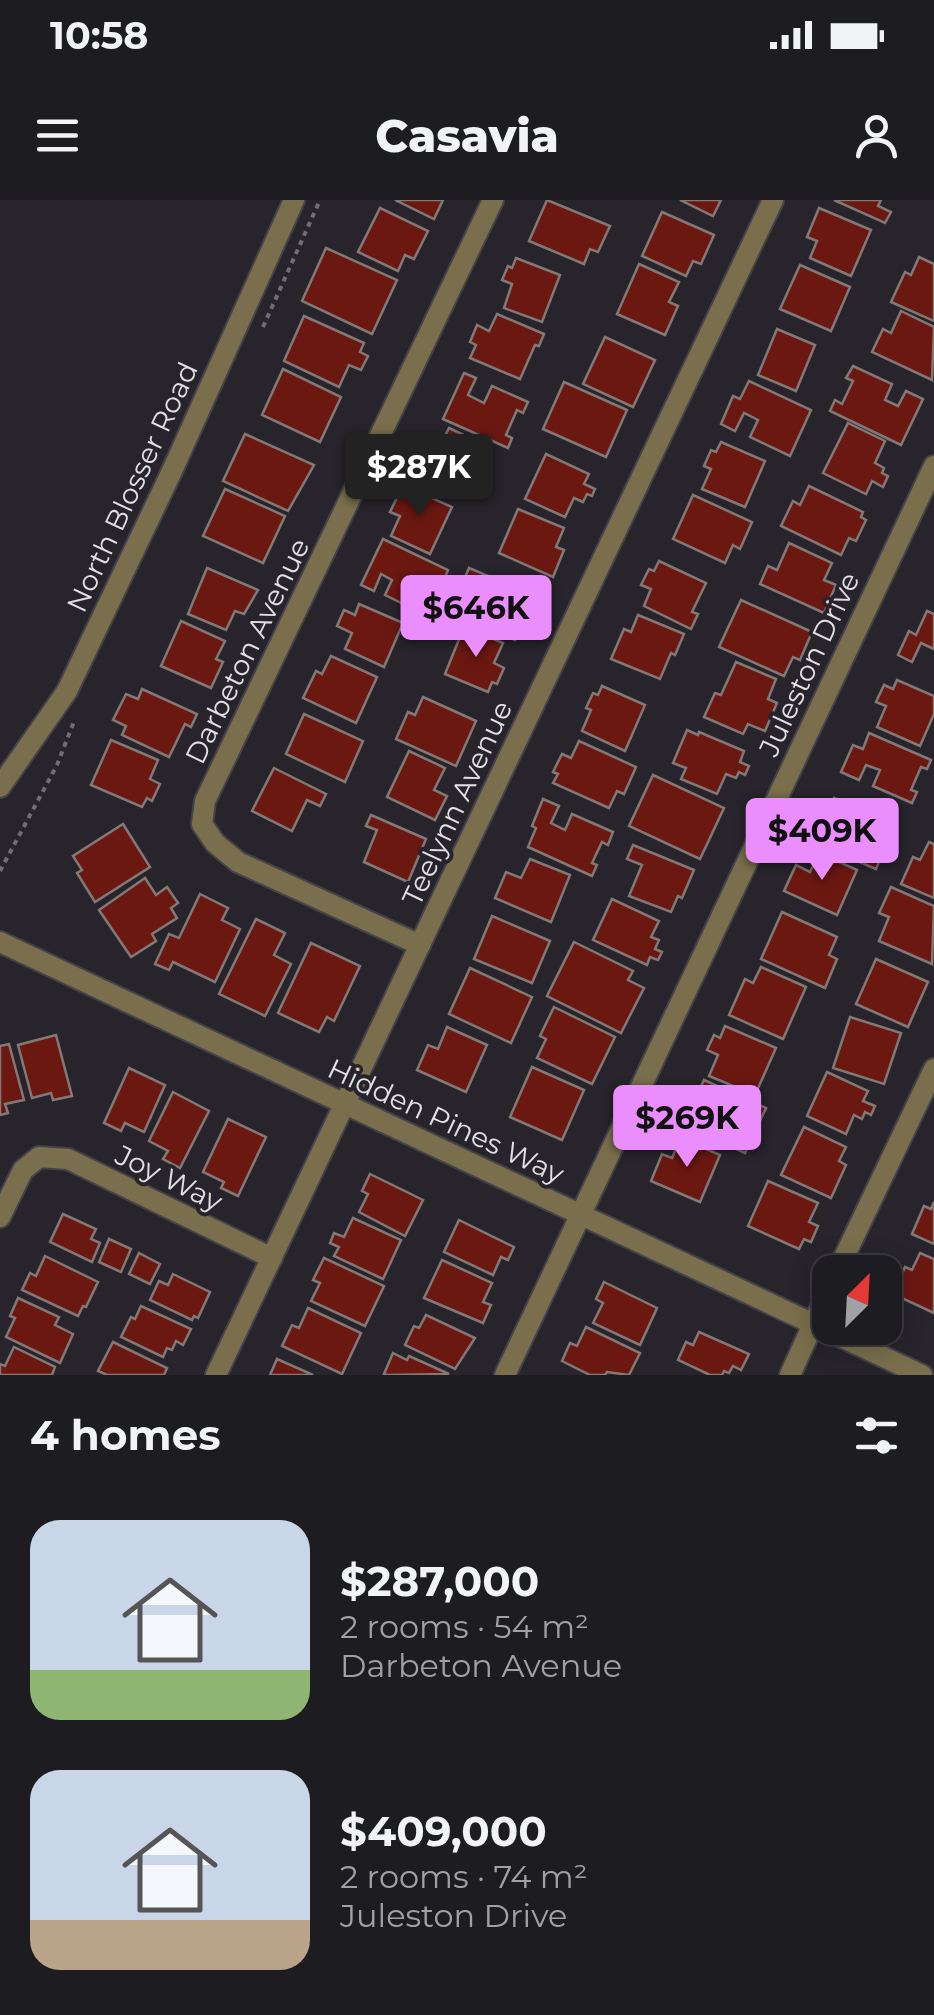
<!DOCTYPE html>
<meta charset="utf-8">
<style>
:root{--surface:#1d1c20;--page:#2a292d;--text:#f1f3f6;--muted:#a0a1a5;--line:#3b3a3e;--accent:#ea8dfd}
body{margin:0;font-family:Montserrat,sans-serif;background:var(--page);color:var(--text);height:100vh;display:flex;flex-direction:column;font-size:38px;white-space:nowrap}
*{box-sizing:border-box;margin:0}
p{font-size:32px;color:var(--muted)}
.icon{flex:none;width:55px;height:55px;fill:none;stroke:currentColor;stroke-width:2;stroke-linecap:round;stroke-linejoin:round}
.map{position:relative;height:1175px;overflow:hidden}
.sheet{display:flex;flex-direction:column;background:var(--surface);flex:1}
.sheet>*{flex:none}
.needle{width:65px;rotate:24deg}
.tools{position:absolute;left:812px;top:1055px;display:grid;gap:20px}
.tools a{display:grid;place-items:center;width:90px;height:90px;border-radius:20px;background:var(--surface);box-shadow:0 5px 25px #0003,0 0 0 2px var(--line);font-size:50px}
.price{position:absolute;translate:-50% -85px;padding:0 22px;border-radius:10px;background:var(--accent);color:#111;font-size:32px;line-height:65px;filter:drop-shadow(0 2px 5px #0008)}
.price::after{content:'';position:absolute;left:50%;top:60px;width:30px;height:22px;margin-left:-15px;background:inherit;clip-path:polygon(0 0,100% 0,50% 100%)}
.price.current{background:#222;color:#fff}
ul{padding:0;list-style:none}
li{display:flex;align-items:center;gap:30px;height:250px;padding:0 30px}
li span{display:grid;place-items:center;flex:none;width:280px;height:200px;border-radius:30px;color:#555}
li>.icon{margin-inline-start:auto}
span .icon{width:120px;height:120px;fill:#fffc;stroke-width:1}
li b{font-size:42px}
h2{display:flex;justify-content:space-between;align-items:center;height:120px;padding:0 30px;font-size:42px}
.status{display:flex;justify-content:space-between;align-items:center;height:70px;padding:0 50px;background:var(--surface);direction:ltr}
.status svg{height:28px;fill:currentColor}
header{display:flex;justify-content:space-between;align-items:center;height:130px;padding:0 30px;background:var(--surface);font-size:45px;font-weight:800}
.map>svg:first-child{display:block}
.building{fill:#6b1811;stroke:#827977;stroke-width:2.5}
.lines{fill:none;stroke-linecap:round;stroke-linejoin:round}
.minor-casing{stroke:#454349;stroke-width:24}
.path{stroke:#6f6e73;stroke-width:4;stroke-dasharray:5 5;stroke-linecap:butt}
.minor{stroke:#796f4c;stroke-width:20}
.labels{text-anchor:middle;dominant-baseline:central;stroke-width:8;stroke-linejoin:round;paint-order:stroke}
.street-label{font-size:28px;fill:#e1e0e4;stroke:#27252b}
</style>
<div class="status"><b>10:58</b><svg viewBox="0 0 49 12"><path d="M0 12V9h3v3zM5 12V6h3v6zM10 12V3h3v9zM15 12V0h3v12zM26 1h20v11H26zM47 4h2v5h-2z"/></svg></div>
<header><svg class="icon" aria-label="menu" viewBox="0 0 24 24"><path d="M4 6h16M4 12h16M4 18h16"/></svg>Casavia<svg class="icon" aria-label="person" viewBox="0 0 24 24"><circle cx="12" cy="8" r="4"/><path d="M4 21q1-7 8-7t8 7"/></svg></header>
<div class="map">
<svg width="934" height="1175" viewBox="0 0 934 1175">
<rect width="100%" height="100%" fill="#27252b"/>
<g class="building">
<polygon points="395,0 443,0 434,19"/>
<polygon points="547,0 610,26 598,52 590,49 584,64 529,41"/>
<polygon points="680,0 721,0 713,16"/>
<polygon points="834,0 881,0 878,6 891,12 885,23"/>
<polygon points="380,8 428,31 414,59 405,55 398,71 358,52"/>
<polygon points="819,8 871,30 851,76 810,58 817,41 807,37"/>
<polygon points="662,12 714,35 701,64 693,61 686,76 642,56"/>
<polygon points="326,48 397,80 372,134 302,101"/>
<polygon points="919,57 934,64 934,121 891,102 905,72 911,75"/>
<polygon points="516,58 560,75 542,122 504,108 512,84 502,80 508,66 512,68"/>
<polygon points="639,64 679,82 669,102 678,106 665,135 617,114"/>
<polygon points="800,65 850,87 831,131 780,109"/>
<polygon points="901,111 934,127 932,180 872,152 883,129 891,133"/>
<polygon points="497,114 544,134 539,146 535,145 520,179 470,158 476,145 470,142 477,125 489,131"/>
<polygon points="304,116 364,143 360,152 368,156 361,170 349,165 339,187 284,161"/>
<polygon points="777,129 815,145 796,191 758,175"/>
<polygon points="605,137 655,160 633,207 583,184"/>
<polygon points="853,166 892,184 885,200 898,206 906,191 923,199 901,245 830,211 835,200 842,204 853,181 846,178"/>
<polygon points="283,169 341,197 320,242 262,215"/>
<polygon points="464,173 476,178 468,195 484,203 492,186 528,202 523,213 517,210 506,235 512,238 508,248 443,219"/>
<polygon points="749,181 811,210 790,256 750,237 758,220 744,213 735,231 721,224 733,196 740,199"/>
<polygon points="564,182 627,210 606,257 543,229"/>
<polygon points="848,223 885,241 875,263 884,268 882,273 888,276 883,287 872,281 866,294 823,273"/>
<polygon points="449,228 485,245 464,292 420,272 432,245 439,248"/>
<polygon points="245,234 314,265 288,311 223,281"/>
<polygon points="721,242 765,261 745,307 702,289 711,269 704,266 711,250 716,252"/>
<polygon points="546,254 589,274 584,284 595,289 592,296 587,294 583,302 574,298 565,317 525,299"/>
<polygon points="403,285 452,307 430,354 391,336 400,316 390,312"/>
<polygon points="809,286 863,312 861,317 866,320 856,341 849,338 841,355 781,326 793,301 800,305"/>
<polygon points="225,289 285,316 263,363 203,336"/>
<polygon points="693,295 752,322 740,349 733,345 725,363 673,339"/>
<polygon points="518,309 564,328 556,347 564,350 553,377 499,353"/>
<polygon points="383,339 448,370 444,380 439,377 427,400 434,404 428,416 385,395 392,380 381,374 374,391 361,385"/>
<polygon points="789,343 832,363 824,380 836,385 824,413 760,384 768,366 777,370"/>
<polygon points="659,361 706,383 692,412 698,414 691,429 644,406 651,389 641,385 649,369 654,371"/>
<polygon points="207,368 258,390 244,414 235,411 226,430 188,414"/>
<polygon points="469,368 510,385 502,402 518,409 525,392 541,398 529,427 522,424 515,440 450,413"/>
<polygon points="741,400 812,432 800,460 793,457 784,476 719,447"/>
<polygon points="359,404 403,423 384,467 345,449 352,433 337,426 344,410 355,415"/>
<polygon points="927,411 934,414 934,449 921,443 912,462 898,455 909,431 916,435"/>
<polygon points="638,415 684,434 675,455 671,453 660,479 611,459 624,429 631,432"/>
<polygon points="181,421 225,441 216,459 223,462 211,488 161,466"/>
<polygon points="464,427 503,443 494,463 504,468 497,484 492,482 488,492 445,474"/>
<polygon points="331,456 377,477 356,523 303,498 316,471 322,474"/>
<polygon points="736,462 776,479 768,499 777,503 765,531 748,524 743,534 704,517 715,493 721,495"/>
<polygon points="897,480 934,496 934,514 920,546 877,527 886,506 876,502 884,485 893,489"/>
<polygon points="602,486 645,505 625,551 582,531 591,510 586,508 593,493 598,495"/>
<polygon points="142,489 197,514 191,527 185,524 169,557 122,535 126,526 113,520 126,494 138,499"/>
<polygon points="423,497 476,521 456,566 396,539 408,512 415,515"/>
<polygon points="304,514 363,541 345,582 286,554"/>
<polygon points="687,530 698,535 699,532 744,551 740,562 749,566 745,575 739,572 736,578 726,574 717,594 681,579 686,568 673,563"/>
<polygon points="869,533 931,560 927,569 921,567 911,590 917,592 912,603 873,586 880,570 866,565 859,580 841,572 853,545 863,549"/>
<polygon points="111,540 158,560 150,579 160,584 152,601 147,598 142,607 91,585"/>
<polygon points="579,541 636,567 624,594 617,591 609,608 553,583 558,574 553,572 562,554 571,558"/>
<polygon points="409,551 445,568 434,590 447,596 435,620 387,597"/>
<polygon points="274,568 326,594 320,606 307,600 292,631 252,611"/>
<polygon points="653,575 724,608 700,659 629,626"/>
<polygon points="834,598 889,621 881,641 887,643 876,669 817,644 825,626 819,623 827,604 831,606"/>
<polygon points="543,599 559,606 551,623 565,630 572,614 613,632 608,645 602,642 592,663 597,665 592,676 528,647 536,628 532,626"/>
<polygon points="371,615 426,639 408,682 364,662 377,630 366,626"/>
<polygon points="123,624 150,667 95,702 77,673 82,670 73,656"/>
<polygon points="929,642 934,644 934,698 901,684 913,657 920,660"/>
<polygon points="633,645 694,670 682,698 678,696 671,712 629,696 642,665 627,659"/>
<polygon points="819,653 857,670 837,715 784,691 796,665 810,672"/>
<polygon points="530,659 570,675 551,722 495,698 506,672 521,678"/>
<polygon points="145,678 156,695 167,687 178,703 171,708 177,718 152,734 156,741 131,757 99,710"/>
<polygon points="891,687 934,706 932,764 879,741 889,717 879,713"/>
<polygon points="200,694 228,708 222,720 240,729 215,782 173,762 169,770 155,764 169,734 179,738"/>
<polygon points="612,699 659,721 651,737 659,740 655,749 662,752 658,760 650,757 647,765 593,740"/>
<polygon points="782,712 837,737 829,755 837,759 825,788 761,759"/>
<polygon points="492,716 550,741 532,783 474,759"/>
<polygon points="256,719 285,733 274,755 291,764 265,816 219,794"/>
<polygon points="574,742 633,771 628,780 644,788 621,833 547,796"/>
<polygon points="311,743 360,766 334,821 327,817 319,832 278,813"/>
<polygon points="876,759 928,782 908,827 856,804"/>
<polygon points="761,767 806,787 783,839 729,815 745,779 753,783"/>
<polygon points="470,768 532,797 511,843 449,814"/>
<polygon points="554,807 615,837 592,884 537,858 546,839 540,836"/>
<polygon points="850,817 901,833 884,884 833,868"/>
<polygon points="725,826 776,848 755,895 709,876 718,855 707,850 714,835 720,838"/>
<polygon points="447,827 487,845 466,892 417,870 428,845 438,849"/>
<polygon points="56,835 72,896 53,900 51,893 32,898 18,845"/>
<polygon points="9,844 24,900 5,904 8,913 0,915 0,846"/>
<polygon points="532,867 584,890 562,940 510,917"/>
<polygon points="129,868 165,885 144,932 125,923 121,931 104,923"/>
<polygon points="827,872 868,891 863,901 875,906 871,915 865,912 862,919 854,915 846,934 807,916"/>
<polygon points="704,880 766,908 745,953 675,921 688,894 696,897"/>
<polygon points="173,892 209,911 180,968 163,959 168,951 149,941"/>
<polygon points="228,919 266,937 238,996 221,988 224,982 203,972"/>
<polygon points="804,927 846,947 839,961 846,965 831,998 781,975"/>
<polygon points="681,938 720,955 700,1002 651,981 662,954 672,958"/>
<polygon points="370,974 423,1000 405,1036 359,1012 368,994 362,991"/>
<polygon points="768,981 818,1003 809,1022 818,1026 811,1042 804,1039 799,1049 748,1026"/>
<polygon points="934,1002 934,1044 912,1034 924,1006 931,1009"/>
<polygon points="63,1014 96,1029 91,1039 100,1043 92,1062 50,1042"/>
<polygon points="353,1018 401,1040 383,1079 334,1056 339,1047 330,1043 334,1033 344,1037"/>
<polygon points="459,1020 514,1047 508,1060 501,1057 493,1075 444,1052"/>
<polygon points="109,1039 131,1049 121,1072 99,1062"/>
<polygon points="139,1053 160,1064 150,1084 129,1074"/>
<polygon points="920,1053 934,1059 934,1113 893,1094 905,1067 912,1070"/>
<polygon points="45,1056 98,1082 86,1107 83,1106 78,1116 22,1090 30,1073 36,1076"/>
<polygon points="324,1058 384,1086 365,1126 311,1101 320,1083 313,1080"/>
<polygon points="442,1060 492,1083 483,1102 491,1105 483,1123 424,1098"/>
<polygon points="173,1074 210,1092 198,1118 194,1116 192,1120 150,1100 159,1081 168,1085"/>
<polygon points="604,1082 657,1108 640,1145 593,1123 603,1103 596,1099"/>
<polygon points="18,1098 59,1117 55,1125 73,1134 60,1163 6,1137 15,1118 10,1116"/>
<polygon points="141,1106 191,1129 183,1145 176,1141 172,1150 167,1148 163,1157 121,1137 131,1117 135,1119"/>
<polygon points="308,1108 361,1133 342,1174 282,1146 292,1125 299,1128"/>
<polygon points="426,1115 475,1138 455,1169 405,1145 414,1126 419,1128"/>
<polygon points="586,1127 640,1153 629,1175 607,1172 605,1175 590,1175 562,1161 570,1143 577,1146"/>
<polygon points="699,1132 749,1154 741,1170 733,1166 729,1173 724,1171 722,1175 710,1175 678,1160 686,1142 693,1145"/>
<polygon points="113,1142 167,1168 164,1175 107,1175 98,1171"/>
<polygon points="14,1147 55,1167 52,1175 0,1175 0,1164 5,1166"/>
<polygon points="393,1153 407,1160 409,1156 449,1174 387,1175 384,1174"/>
<polygon points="277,1159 313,1175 270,1175"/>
</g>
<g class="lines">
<g class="minor-casing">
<g id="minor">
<polyline points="0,587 67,491 172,271 294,0"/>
<polyline points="0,742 922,1175"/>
<polyline points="420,745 238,662 215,643 202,624 205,601 493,0"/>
<polyline points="0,1017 23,970 39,957 68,959 272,1058"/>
<polyline points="837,1072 934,869"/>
<polyline points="216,1175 773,0"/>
<polyline points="505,1175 934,266"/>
<polyline points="790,1175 830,1087"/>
</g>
</g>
<g class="path">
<polyline points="263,127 320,0"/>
<polyline points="0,671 57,565 75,519"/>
</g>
<use href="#minor" class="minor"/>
</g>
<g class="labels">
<g class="street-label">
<text transform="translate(132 287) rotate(-65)">North Blosser Road</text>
<text transform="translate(247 451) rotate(-64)">Darbeton Avenue</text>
<text transform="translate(809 464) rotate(-65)">Juleston Drive</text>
<text transform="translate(457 603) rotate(-65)">Teelynn Avenue</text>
<text transform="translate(446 921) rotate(25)">Hidden Pines Way</text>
<text transform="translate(169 978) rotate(26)">Joy Way</text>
</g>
</g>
</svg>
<div class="tools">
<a><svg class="needle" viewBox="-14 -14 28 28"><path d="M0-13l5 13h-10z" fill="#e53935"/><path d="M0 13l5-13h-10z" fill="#a0a1a5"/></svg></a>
</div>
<b class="price current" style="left:419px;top:319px">$287K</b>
<b class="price" style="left:476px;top:460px">$646K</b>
<b class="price" style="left:822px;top:683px">$409K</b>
<b class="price" style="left:687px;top:970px">$269K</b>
</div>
<section class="sheet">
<h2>4 homes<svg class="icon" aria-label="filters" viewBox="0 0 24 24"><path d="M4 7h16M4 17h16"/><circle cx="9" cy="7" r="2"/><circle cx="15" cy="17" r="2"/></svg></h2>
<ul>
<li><span style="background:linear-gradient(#c9d6e8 75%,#8fb573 0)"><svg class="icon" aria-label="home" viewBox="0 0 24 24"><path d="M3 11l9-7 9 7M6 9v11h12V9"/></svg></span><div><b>$287,000</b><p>2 rooms · 54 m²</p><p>Darbeton Avenue</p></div></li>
<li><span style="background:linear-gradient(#c9d6e8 75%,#b9a48a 0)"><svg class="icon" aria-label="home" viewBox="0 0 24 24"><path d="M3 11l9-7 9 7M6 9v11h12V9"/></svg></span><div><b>$409,000</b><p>2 rooms · 74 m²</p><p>Juleston Drive</p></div></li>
</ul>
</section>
